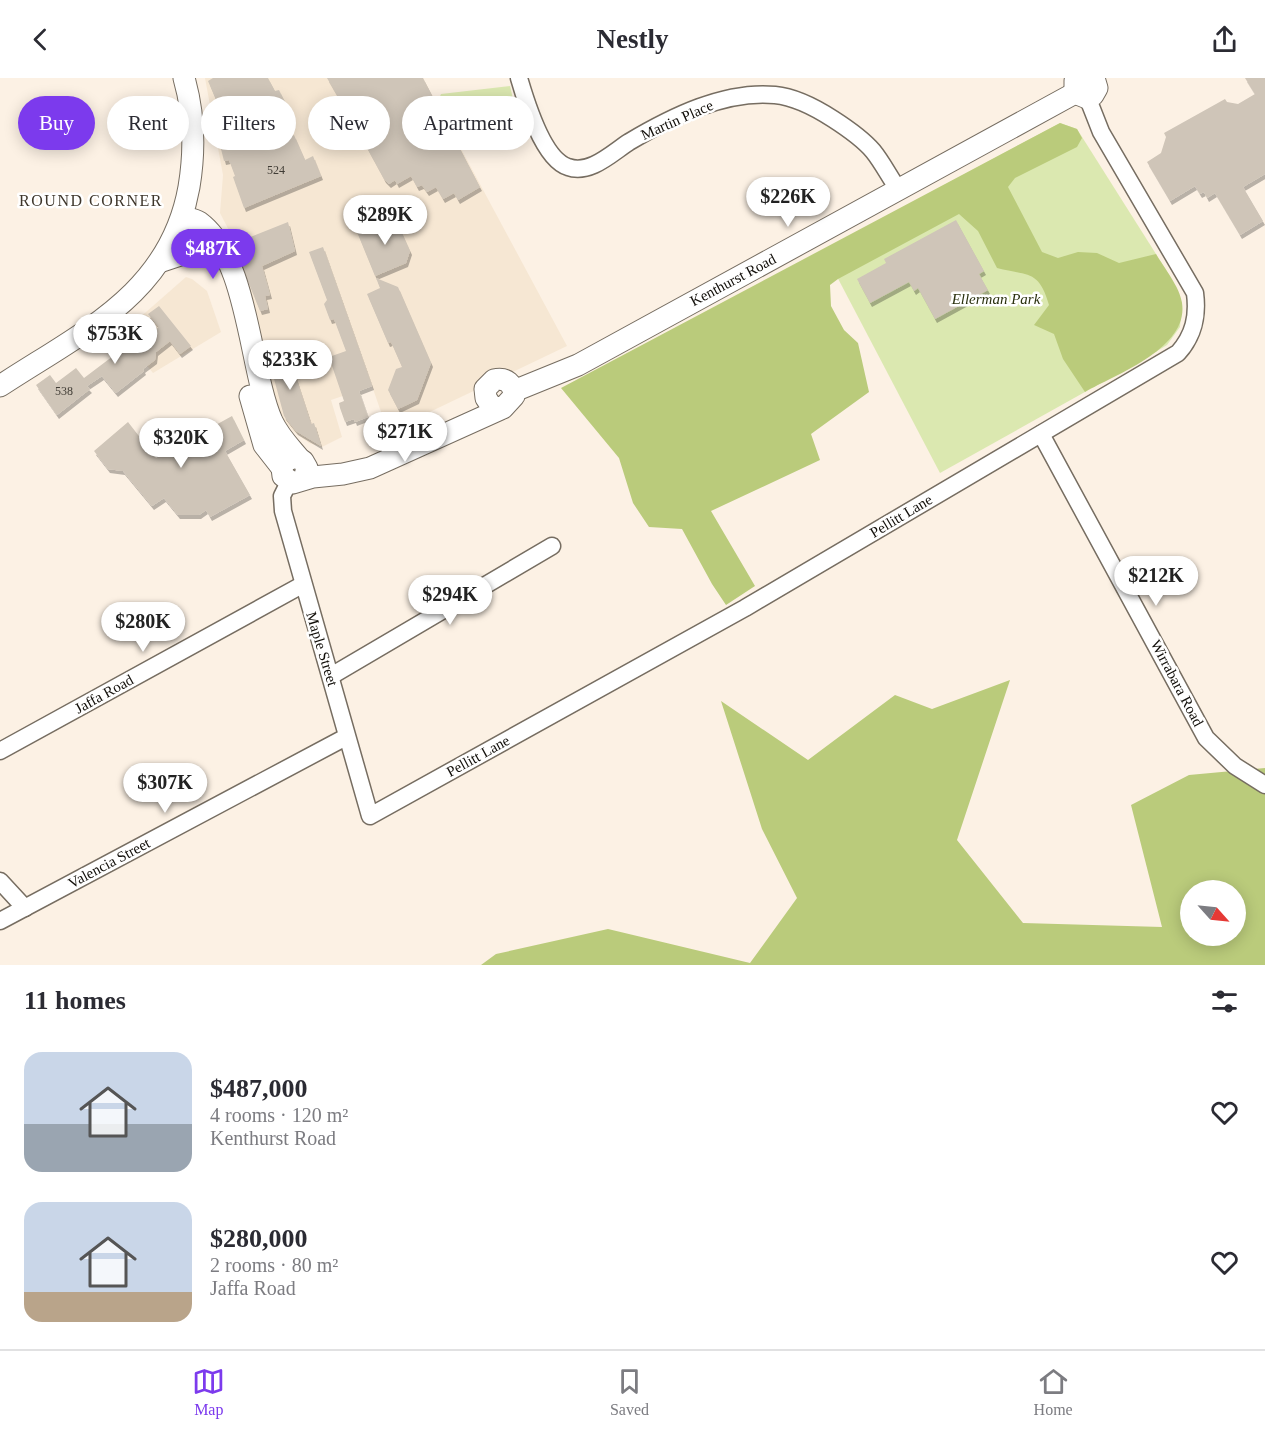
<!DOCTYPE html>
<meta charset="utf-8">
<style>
:root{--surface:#fff;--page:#f7f7f7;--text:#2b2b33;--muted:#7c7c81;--line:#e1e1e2;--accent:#7c3aed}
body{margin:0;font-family:Georgia,serif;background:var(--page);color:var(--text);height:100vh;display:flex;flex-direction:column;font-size:22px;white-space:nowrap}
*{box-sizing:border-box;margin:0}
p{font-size:20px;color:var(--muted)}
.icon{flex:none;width:33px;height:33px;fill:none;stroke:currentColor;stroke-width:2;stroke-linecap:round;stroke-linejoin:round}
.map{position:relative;height:887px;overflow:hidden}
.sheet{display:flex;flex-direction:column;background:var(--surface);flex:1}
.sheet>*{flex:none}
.guide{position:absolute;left:18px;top:18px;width:600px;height:54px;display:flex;gap:12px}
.needle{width:39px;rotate:117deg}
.fabs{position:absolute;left:1180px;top:802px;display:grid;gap:12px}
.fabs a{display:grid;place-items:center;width:66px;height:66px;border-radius:50%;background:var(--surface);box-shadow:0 3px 15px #0003;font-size:30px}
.price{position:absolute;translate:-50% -51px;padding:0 14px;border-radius:21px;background:#fff;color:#222;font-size:20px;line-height:39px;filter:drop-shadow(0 2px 3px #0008)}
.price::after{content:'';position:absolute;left:50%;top:36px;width:18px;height:14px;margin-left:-9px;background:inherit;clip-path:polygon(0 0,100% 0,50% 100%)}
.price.active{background:var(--accent);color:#fff}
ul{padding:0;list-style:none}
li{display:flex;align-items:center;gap:18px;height:150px;padding:0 24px}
li span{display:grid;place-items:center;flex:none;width:168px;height:120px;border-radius:18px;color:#555}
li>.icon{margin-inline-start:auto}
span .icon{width:72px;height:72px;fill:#fffc;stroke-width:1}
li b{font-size:26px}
h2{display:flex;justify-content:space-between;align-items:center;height:72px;padding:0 24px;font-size:26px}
.tag{padding:0 21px;border-radius:27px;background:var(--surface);box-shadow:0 3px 15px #0003;font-size:21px;line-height:54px}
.tag.active{background:var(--accent);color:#fff}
header{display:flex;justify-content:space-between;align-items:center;height:78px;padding:0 24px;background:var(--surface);font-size:27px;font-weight:700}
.menu{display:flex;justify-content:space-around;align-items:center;height:84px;border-top:2px solid var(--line);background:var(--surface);font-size:16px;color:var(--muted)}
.menu a{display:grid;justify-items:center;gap:3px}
.menu .active{color:var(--accent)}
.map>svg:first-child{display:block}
.built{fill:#f6e7d3}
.green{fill:#dbe8b0}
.forest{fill:#bacb7b;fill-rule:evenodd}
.building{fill:#cfc5b8;filter:url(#shadow)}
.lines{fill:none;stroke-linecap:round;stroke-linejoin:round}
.minor-casing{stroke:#766d61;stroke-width:19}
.major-casing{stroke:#766d61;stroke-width:23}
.minor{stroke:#fff;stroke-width:16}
.major{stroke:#fff;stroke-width:21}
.labels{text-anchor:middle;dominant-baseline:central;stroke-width:5;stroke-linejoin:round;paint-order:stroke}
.number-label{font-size:12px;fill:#403c35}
.street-label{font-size:15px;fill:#110e09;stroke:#fff}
.park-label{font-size:15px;font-style:italic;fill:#2a300e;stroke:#fff}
.neighbourhood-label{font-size:16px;letter-spacing:1.5px;fill:#3e362b;stroke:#fff}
</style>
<header><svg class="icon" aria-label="back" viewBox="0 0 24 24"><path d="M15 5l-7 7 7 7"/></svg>Nestly<svg class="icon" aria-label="share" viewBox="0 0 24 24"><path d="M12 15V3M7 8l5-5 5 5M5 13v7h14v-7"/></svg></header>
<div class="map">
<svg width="1265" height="887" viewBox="0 0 1265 887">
<defs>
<filter id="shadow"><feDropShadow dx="2" dy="4" stdDeviation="0" flood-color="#0004"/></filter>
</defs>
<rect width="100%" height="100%" fill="#fcf1e4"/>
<g class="built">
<polygon points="205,0 423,0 567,268 388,354 372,308 331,322 342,359 322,369 309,365 294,354 282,341 277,330 236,166 220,135 223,97"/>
<polygon points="186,199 192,201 207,213 221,254 153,295 121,256"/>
</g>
<g class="green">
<polygon points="510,8 515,29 453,56 437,26 441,16"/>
<polygon points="1060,45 1077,51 1168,195 1182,225 1180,249 1167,267 1144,281 940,395 823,172"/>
</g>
<g class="forest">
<path d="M1060,45L1077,51L1082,60L1077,69L1015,100L1008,109L1042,174L1058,180L1078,174L1097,175L1119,185L1156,176C1164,190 1180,209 1182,225C1189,270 1117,296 1085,314L1063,281L1054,256L1034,247L1049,227C1039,192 1029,198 997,190L978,153L959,136L838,201L830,207L831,228L844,252L858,265L869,314L811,356L820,382L711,433L755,508L726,527L712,506L682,451L649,449L633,425L619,380L561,310Z"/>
<path d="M1010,602L957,762L1023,845L1162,849L1131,727L1189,697L1265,690V887H481L496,876L608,851L750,885L797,820L762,751L721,623L808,682L895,617L932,631ZM1191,813H1236V858H1191Z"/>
</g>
<g class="building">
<polygon points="213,0 268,0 275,13 279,12 292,38 279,42 287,60 294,57 305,82 313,78 321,98 244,130 233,99 235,98 229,82 224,83 211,31 216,22 208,3"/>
<polygon points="327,0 423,0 480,109 458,122 454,115 443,121 436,109 427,114 422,107 417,109 411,98 397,106 395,102 389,106 384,101 348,35 358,31 355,22 342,26"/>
<polygon points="1245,0 1265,0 1265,96 1243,109 1263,143 1240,157 1215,115 1207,120 1204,114 1200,116 1195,108 1170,123 1147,84 1161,75 1166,59 1164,55 1225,21 1227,24 1238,26 1255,16"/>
<polygon points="389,140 397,144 410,173 406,185 375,198 357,154"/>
<polygon points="956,142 984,193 979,196 988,212 935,241 918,210 914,213 909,204 870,225 857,201 886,185 884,181"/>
<polygon points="288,144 295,173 262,188 270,217 265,218 268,231 260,233 233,166"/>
<polygon points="323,169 372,308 359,313 368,339 355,344 354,341 345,344 340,330 339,325 344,323 329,279 346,273 334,241 330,242 324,226 327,222 309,174"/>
<polygon points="376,200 398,209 431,285 417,322 398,331 388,312 396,291 402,289 391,264 388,265 367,216 380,210"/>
<polygon points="159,228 191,268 180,276 170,263 156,274 155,282 143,291 144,293 116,315 102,298 87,308 90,311 57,337 36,307 50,297 56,305 76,290 84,300 129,266 132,270 159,249 148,236"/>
<polygon points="285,264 288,274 291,273 297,293 294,294 311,346 314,345 321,368 296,353 284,338 266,271 268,267"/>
<polygon points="232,338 244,362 225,373 250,417 210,439 206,432 199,437 178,437 164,420 152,428 123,393 108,391 94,373 128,344 156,380"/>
</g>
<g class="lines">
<g class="minor-casing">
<g id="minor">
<path d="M519,0C526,24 543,81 568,89C590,97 612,75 629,64C671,39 725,12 775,17C796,19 816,30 833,41C847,50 862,60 873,73C882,84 889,98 898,111"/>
<polyline points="1041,356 1206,660 1235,688 1265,707"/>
<path d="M289,404L282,418L283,433L370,738L745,530L1178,275C1194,257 1198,238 1195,215L1101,54L1090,26V19"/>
<polyline points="331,598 552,468"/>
<polyline points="0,673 302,507"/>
<polyline points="0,803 25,830"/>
<polyline points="0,843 346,659"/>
</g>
</g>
<g class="major-casing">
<g id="major">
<polyline points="1075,3 1075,15 1087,20 1093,17 1097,10 1094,0"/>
<path d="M182,139C187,140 195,141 199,144C249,181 249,290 272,343C279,358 289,368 299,380"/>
<polyline points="162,183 189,174 212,176"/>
<path d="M0,308C82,254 170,216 189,109C195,73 194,35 184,0"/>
<polyline points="514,313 578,287 1075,15"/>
<polyline points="250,318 264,367 282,390"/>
<path d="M304,401L307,390L303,383L296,379L285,383L282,390L283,398L293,405L313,399L343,396L370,390L503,330L514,318C514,306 506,299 494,302L485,311L486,320L492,329L503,330"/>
</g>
</g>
<use href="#minor" class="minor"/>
<use href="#major" class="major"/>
</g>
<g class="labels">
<g class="number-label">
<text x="276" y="92">524</text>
<text x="64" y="313">538</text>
</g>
<g class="street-label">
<text transform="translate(677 42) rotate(-24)">Martin Place</text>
<text transform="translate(733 202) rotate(-28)">Kenthurst Road</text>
<text transform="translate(901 438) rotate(-31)">Pellitt Lane</text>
<text transform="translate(322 571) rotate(73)">Maple Street</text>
<text transform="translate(1177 605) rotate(62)">Wirrabara Road</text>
<text transform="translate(104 616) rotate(-29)">Jaffa Road</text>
<text transform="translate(478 678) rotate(-29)">Pellitt Lane</text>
<text transform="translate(109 785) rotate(-28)">Valencia Street</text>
</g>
<g class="park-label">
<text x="996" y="221">Ellerman Park</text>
</g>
<g class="neighbourhood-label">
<text x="91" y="122">ROUND CORNER</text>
</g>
</g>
</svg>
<div class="fabs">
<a><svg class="needle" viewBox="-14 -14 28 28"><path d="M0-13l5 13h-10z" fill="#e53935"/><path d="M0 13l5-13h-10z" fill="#7c7c81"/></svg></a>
</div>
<b class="price" style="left:788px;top:150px">$226K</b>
<b class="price" style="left:385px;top:168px">$289K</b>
<b class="price active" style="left:213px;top:202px">$487K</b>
<b class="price" style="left:115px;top:287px">$753K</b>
<b class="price" style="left:290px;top:313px">$233K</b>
<b class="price" style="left:405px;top:385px">$271K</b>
<b class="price" style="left:181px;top:391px">$320K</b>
<b class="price" style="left:1156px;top:529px">$212K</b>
<b class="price" style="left:450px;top:548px">$294K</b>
<b class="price" style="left:143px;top:575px">$280K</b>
<b class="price" style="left:165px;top:736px">$307K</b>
<div class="guide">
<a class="tag active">Buy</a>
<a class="tag">Rent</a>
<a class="tag">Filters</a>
<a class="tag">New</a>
<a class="tag">Apartment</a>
</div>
</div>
<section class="sheet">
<h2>11 homes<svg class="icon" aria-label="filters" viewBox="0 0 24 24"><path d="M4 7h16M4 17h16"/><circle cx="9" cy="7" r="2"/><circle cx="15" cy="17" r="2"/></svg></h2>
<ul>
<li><span style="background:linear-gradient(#c9d6e8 60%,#9aa5b1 0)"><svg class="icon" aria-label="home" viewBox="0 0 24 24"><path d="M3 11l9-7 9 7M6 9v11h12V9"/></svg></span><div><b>$487,000</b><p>4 rooms · 120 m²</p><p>Kenthurst Road</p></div><svg class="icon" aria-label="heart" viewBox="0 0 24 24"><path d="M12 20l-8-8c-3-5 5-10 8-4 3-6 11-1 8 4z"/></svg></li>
<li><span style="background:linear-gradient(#c9d6e8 75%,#b9a48a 0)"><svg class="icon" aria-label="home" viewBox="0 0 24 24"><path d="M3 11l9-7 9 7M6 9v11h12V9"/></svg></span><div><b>$280,000</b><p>2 rooms · 80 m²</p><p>Jaffa Road</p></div><svg class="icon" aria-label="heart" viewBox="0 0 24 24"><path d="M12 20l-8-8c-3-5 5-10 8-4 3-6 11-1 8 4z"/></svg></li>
</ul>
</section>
<nav class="menu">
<a class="active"><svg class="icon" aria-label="map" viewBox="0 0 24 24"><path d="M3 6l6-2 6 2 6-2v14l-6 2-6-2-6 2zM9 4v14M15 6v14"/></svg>Map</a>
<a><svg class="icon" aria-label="saved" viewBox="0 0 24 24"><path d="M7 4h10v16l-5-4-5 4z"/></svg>Saved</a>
<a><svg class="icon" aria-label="home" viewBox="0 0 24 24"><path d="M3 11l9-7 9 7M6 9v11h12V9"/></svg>Home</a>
</nav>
